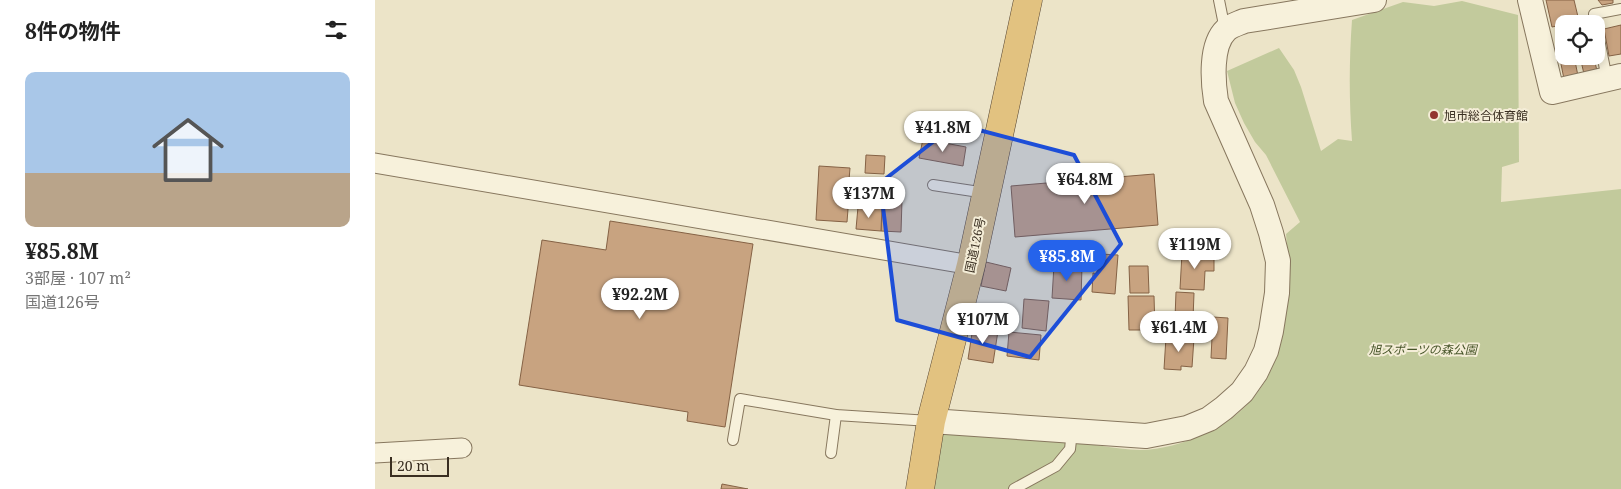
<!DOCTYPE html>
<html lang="ja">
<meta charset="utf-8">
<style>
:root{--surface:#fff;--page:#f6f6f6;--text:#222;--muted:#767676;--line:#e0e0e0;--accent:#2563eb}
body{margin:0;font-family:"Noto Serif","Noto Sans JP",serif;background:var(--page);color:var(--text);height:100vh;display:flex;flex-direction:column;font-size:19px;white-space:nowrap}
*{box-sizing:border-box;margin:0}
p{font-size:16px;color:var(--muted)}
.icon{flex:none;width:28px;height:28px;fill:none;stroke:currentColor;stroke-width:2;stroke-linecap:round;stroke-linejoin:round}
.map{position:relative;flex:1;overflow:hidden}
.drawer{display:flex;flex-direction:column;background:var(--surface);width:375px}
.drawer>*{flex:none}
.fabs{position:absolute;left:1180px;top:15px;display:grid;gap:10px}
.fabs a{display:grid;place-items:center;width:50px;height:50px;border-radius:10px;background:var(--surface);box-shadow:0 2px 8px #0003;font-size:25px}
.scale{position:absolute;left:15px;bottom:12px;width:59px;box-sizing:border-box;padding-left:5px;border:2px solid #392e21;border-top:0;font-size:14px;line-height:18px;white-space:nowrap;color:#392e21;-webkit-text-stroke:4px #f4edd7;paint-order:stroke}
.price{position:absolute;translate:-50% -42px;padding:0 11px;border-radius:18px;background:#fff;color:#222;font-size:16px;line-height:32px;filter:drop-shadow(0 1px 2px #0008)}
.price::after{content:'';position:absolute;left:50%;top:30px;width:15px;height:11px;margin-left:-8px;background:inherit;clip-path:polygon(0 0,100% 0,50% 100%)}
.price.active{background:var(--accent);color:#fff}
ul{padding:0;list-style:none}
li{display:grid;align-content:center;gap:10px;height:265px;padding:0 25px}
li+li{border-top:1px solid var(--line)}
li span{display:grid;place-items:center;height:155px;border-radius:10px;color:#555}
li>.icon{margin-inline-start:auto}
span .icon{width:90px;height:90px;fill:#fffc;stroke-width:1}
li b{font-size:21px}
h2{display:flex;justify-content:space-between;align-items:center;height:60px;padding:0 25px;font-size:21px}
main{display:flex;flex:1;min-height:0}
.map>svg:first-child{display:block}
.green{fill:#c2ca9c}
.building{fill:#c8a380;stroke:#856245}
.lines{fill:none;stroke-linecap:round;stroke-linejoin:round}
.service-casing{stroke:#87775e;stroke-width:12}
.minor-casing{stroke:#87775e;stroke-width:21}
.tertiary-casing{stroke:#87775e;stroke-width:26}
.trunk-casing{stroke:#564532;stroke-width:29}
.service{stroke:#f7f1db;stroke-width:10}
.minor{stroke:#f7f1db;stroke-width:19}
.tertiary{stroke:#f7f1db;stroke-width:24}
.trunk{stroke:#e2c280;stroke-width:28}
.marked{fill:#1d4ed8;fill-opacity:0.2;stroke:#1d4ed8;stroke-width:4;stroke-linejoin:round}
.poi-dot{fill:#933631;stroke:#f4edd7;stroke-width:2}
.labels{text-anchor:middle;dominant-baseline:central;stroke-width:4;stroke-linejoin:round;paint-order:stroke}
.poi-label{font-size:12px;fill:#392e21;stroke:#f4edd7;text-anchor:start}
.street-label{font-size:12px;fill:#392e21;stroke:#f4edd7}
.park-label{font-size:12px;font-style:italic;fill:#465428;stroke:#f4edd7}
</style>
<main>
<section class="drawer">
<h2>8件の物件<svg class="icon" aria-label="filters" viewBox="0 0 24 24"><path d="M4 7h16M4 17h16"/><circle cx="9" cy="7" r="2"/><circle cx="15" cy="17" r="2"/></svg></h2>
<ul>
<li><span style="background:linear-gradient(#a9c7e8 65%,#b9a48a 0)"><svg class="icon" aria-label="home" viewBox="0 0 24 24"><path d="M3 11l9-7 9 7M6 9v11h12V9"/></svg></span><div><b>¥85.8M</b><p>3部屋 · 107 m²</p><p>国道126号</p></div></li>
</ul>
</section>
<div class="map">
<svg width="1246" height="489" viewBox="0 0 1246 489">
<rect width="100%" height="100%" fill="#ece4c8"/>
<path class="green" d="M1087,1L1143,15L1144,162L1127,167L1126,202L1246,189V489H559L569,429C608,433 647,436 686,440C712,443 739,449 765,450C786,450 809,443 827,435C912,398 918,315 911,234L925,222L891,155L880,142L869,123L860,103L852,71L904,48L919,70L926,87L946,151L963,139L977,141C974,101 974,61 977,20L1028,2L1059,6Z"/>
<g class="building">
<polygon points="1171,0 1199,0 1204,21 1177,27"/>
<polygon points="1223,0 1238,0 1238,3 1227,5"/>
<polygon points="1246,25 1246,54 1234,56 1229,29"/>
<polygon points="1189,48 1189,56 1199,56 1203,76 1189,79 1183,49"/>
<polygon points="1219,58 1222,71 1209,74 1206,61"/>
<polygon points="548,139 591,147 588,166 544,158"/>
<polygon points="491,155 510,156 509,174 490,173"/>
<polygon points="444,166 475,168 474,180 481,180 480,196 474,196 472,222 441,220"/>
<polygon points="779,174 783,225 640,237 636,186"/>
<polygon points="508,199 527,200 526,232 506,231"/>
<polygon points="483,207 507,208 506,231 481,229"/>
<polygon points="235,221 378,244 350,427 312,421 313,412 144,385 167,240 231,250"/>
<polygon points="807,253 839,255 839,271 830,271 829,290 805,289"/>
<polygon points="725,254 743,255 740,294 717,292 718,273 723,274"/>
<polygon points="611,262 636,268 631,291 606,286"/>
<polygon points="679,265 707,266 706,300 677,298"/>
<polygon points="754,266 773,266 774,293 755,293"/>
<polygon points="801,292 819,293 818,319 800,318"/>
<polygon points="753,296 779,296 780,330 754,330"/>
<polygon points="649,299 674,301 671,331 647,328"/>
<polygon points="838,317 853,318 851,359 836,358"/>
<polygon points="796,318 815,319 814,338 795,337"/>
<polygon points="598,327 623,331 618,363 593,359"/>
<polygon points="634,332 666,335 664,360 632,356"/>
<polygon points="791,337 819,338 817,367 806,366 806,370 789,369"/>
<polygon points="347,484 373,489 346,489"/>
</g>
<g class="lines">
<g class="service-casing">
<g id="service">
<polyline points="844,0 850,30"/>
<polyline points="1232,79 1219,14 1246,9"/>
<polyline points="558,185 611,193"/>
<polyline points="358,440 365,399 461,415 555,421"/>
<polyline points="456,453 461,415"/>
<polyline points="639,489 681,466 695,449 697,431"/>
</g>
</g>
<g class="minor-casing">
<g id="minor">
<polyline points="0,163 596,265"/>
<polyline points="0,453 87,448"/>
</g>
</g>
<g class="tertiary-casing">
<g id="tertiary">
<polyline points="1155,0 1177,92 1246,76"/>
<path d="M556,421L771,436L812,428L834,419L849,408L867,392L881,372L891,351L896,331L902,293L903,261L896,233L887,205L841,101C838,82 835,45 851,30C855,26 862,24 869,21L999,0"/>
</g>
</g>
<g class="trunk-casing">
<polyline id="trunk" points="545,489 556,421 596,265 653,0"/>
</g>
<use href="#service" class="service"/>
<use href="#minor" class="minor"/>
<use href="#tertiary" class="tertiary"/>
<use href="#trunk" class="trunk"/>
</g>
<path class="marked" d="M581,124L699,155L746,244L655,357L522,320L505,183Z"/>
<circle class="poi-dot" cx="1059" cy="115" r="5"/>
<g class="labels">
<g class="poi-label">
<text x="1069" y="115">旭市総合体育館</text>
</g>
<g class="street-label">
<text transform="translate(600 245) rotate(-78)">国道126号</text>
</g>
<g class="park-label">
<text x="1048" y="349">旭スポーツの森公園</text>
</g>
</g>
</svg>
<div class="fabs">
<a><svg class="icon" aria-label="locate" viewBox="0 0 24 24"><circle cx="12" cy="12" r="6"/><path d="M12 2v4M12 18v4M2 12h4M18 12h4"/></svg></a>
</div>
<div class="scale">20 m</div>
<b class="price" style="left:568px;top:153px">¥41.8M</b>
<b class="price" style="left:710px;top:205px">¥64.8M</b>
<b class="price" style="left:494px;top:219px">¥137M</b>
<b class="price" style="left:820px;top:270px">¥119M</b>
<b class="price active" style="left:692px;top:282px">¥85.8M</b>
<b class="price" style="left:265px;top:320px">¥92.2M</b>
<b class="price" style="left:608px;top:345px">¥107M</b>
<b class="price" style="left:804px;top:353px">¥61.4M</b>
</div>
</main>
